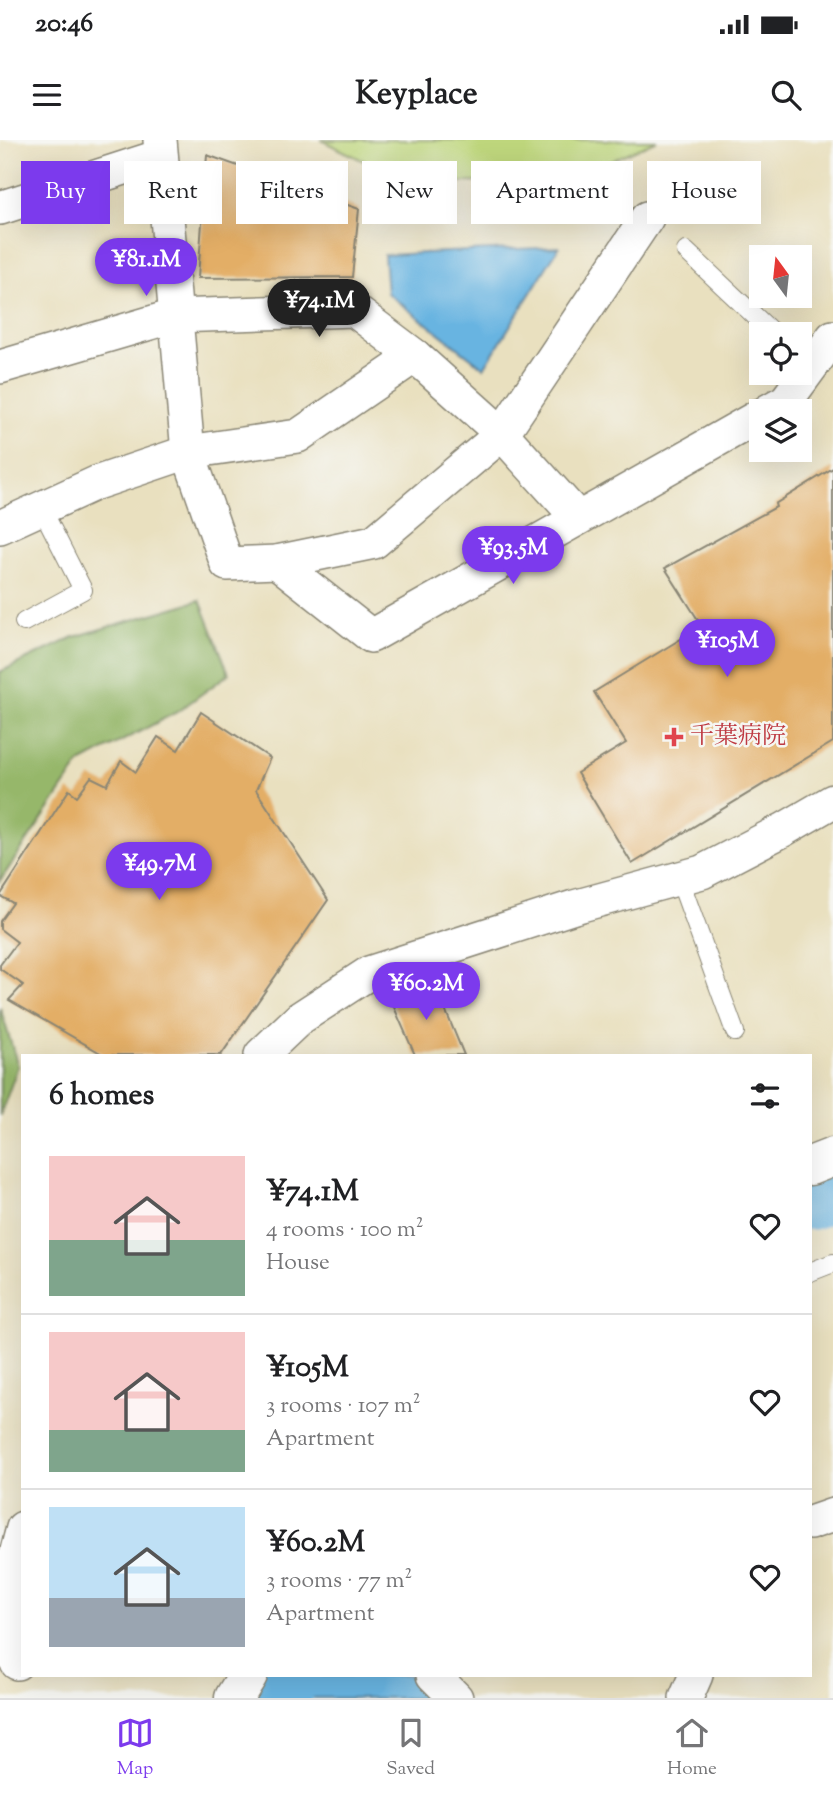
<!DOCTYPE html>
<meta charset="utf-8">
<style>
:root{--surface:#fff;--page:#f2f2f2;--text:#202124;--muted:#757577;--line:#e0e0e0;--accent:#7c3aed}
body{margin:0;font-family:"Sorts Mill Goudy","Noto Serif JP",serif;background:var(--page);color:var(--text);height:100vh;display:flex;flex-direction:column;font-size:26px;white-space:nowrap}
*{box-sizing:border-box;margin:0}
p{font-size:23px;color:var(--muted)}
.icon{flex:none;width:38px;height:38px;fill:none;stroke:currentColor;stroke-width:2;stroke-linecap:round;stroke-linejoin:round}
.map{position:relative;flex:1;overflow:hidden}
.sheet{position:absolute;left:21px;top:914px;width:791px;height:623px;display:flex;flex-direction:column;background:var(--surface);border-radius:0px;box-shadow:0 7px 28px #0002}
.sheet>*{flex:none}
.top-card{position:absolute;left:21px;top:21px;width:791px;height:63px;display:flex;gap:14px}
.needle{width:46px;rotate:345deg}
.buttons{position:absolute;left:749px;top:105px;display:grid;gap:14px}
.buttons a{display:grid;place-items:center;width:63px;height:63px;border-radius:0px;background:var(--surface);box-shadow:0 7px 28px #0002;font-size:35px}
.price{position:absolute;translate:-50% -60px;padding:0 16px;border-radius:24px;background:var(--accent);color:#fff;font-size:23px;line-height:46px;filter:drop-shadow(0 2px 4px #0008)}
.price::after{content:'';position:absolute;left:50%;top:42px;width:21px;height:16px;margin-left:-10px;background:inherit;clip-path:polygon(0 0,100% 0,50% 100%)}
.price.on{background:#222;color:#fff}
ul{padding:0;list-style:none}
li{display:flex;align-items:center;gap:21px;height:175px;padding:0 28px}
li+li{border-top:2px solid var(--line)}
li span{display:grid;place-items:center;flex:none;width:196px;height:140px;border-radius:0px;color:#555}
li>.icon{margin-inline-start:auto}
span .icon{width:84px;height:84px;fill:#fffc;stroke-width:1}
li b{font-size:30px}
h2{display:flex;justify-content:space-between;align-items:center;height:84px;padding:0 28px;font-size:30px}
.chip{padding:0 24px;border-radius:0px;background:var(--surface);box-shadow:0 7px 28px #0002;font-size:24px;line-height:63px}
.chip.on{background:var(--accent);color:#fff}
.status{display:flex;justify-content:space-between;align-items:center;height:49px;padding:0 35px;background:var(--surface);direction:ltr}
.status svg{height:19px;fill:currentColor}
header{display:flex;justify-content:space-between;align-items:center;height:91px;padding:0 28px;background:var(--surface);font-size:32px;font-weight:700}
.tabs{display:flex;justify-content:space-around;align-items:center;height:98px;border-top:2px solid var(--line);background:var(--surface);font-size:19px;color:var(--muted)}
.tabs a{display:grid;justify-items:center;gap:4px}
.tabs .on{color:var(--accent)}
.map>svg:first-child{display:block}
.green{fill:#bed67b;stroke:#748053;stroke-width:2}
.forest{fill:#96b76b;stroke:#60714b;stroke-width:2}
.water{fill:#68b4e1;stroke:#4a7086;stroke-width:2}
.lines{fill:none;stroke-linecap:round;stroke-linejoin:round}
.river{stroke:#68b4e1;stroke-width:60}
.building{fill:#e3ae66}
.service-casing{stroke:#8a8675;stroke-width:20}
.minor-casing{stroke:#8a8675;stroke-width:36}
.tertiary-casing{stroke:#8a8675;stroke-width:41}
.service{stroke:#fff;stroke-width:18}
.minor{stroke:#fff;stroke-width:33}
.tertiary{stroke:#fff;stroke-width:38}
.health-dot{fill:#e0444e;stroke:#f6f6f2;stroke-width:2.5}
.labels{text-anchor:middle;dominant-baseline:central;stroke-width:5;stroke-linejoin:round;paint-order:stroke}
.health-label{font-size:24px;fill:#be3a42;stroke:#f6f6f2;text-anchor:start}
</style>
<div class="status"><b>20:46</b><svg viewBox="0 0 49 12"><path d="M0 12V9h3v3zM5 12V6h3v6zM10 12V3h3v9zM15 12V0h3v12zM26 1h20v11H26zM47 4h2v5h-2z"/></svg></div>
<header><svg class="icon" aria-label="menu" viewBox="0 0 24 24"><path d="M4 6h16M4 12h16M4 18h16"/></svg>Keyplace<svg class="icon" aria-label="search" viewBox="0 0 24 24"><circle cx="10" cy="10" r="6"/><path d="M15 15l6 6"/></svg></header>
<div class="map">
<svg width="833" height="1558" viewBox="0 0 833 1558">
<rect width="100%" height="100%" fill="#f6f6f2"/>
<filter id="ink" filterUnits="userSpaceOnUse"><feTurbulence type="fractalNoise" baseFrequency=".0143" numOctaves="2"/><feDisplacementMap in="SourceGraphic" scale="14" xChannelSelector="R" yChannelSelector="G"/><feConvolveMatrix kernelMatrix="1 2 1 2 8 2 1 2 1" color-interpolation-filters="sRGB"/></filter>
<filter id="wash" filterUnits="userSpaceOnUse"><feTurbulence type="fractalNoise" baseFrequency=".00686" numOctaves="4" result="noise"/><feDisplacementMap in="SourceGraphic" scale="28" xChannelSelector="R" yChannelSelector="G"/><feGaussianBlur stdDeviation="1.57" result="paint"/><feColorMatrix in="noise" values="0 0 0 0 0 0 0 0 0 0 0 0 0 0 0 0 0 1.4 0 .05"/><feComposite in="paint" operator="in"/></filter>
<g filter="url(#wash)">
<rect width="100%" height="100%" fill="#e9e0bf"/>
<polygon class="green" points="321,0 657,0 568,40 511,43 458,42 406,37 366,22"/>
<g class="forest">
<polygon points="200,460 229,534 177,572 80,623 0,741 0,532 74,497"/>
<polygon points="0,867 18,926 0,976"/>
</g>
<g class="water">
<polygon points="559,107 484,228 387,153 384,115"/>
<polygon points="303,1535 416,1535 438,1558 290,1558"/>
</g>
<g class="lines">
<g class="river">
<polyline points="810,1060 833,1052"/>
<polyline points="278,1558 292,1535"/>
</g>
</g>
<g id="blocks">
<g class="building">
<polygon points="207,15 359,69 352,137 198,138"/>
<polygon points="833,328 833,602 632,724 577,633 626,603 594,552 702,486 665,428 776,367 775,364"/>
<polygon points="201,572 270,618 256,650 328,760 221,915 104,915 9,860 23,845 0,829 0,825 17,802 0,789 0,781 13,763 0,756 69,650 77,656 91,637 107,645 121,621 136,632 158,597 178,610"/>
<polygon points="433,840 464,915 415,915 390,858"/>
</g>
</g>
</g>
<g filter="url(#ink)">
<use href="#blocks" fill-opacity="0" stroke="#8a8675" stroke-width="2"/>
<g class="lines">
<g class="service-casing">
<g id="service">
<polyline points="686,111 774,194"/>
<polyline points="24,482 83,450 41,367"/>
<polyline points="679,738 735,892"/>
<polyline points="810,1132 833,1123"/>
</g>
</g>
<g class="minor-casing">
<g id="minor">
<polyline points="160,0 188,312 227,424 277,422 374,402 502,294 647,78"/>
<polyline points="0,68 161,16"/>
<polyline points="0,227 174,176 354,170 415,216 502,294 578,378"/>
<polyline points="768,271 786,261 833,197"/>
<polyline points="0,387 96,343 188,312 298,296 415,216"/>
<polyline points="277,422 371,496 761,275"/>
<polyline points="261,915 300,878 369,833 574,767 702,732 783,690 833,661"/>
<polyline points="810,1383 833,1375"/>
<path d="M17,1523C1,1469 9,1440 23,1388"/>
<polyline points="433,1535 456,1558"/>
<polyline points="686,1558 696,1535"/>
</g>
</g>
<g class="tertiary-casing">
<g id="tertiary">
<polyline points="810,1026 833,1017"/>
<polyline points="234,1558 248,1535"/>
</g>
</g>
<use href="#service" class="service"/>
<use href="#minor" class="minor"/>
<use href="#tertiary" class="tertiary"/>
</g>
</g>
<path class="health-dot" d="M670.5 586.5h7v7h7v7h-7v7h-7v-7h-7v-7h7z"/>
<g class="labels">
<g class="health-label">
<text x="690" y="597">千葉病院</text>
</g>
</g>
</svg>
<div class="buttons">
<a><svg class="needle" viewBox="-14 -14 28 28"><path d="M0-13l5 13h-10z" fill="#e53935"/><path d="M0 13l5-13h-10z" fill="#757577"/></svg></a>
<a><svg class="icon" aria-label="locate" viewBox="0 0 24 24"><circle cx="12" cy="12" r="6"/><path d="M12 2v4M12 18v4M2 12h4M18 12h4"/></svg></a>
<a><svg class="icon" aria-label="layers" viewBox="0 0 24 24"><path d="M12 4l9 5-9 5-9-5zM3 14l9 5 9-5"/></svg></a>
</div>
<b class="price" style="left:146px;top:158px">¥81.1M</b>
<b class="price on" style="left:319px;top:199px">¥74.1M</b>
<b class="price" style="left:513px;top:446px">¥93.5M</b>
<b class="price" style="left:727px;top:539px">¥105M</b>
<b class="price" style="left:159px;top:762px">¥49.7M</b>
<b class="price" style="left:426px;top:882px">¥60.2M</b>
<div class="top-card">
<a class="chip on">Buy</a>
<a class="chip">Rent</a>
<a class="chip">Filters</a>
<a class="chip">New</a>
<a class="chip">Apartment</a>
<a class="chip">House</a>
</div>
<section class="sheet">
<h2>6 homes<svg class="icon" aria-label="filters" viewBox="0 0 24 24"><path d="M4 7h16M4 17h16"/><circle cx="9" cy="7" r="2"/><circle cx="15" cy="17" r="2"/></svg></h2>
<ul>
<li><span style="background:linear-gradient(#f6c9c9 60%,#7fa58c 0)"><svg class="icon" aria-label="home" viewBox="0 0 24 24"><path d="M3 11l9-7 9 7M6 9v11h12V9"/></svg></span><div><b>¥74.1M</b><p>4 rooms · 100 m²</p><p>House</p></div><svg class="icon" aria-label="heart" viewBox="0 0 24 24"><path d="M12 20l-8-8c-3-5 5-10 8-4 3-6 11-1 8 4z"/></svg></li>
<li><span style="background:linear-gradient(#f6c9c9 70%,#7fa58c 0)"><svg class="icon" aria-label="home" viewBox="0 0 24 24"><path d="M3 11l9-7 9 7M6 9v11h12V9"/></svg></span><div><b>¥105M</b><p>3 rooms · 107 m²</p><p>Apartment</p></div><svg class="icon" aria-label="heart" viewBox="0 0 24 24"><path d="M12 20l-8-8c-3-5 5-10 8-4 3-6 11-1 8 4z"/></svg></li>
<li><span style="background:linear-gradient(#bfe0f5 65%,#9aa5b1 0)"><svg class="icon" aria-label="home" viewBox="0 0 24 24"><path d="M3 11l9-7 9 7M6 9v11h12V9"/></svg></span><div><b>¥60.2M</b><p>3 rooms · 77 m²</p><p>Apartment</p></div><svg class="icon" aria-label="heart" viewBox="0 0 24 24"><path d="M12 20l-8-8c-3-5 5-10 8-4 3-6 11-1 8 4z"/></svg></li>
</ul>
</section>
</div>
<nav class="tabs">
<a class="on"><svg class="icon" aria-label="map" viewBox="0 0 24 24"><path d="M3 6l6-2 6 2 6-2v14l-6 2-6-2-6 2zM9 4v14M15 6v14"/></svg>Map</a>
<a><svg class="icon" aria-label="saved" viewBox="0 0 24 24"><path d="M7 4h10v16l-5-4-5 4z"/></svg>Saved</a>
<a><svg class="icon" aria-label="home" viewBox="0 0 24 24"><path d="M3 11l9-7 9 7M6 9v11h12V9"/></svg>Home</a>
</nav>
